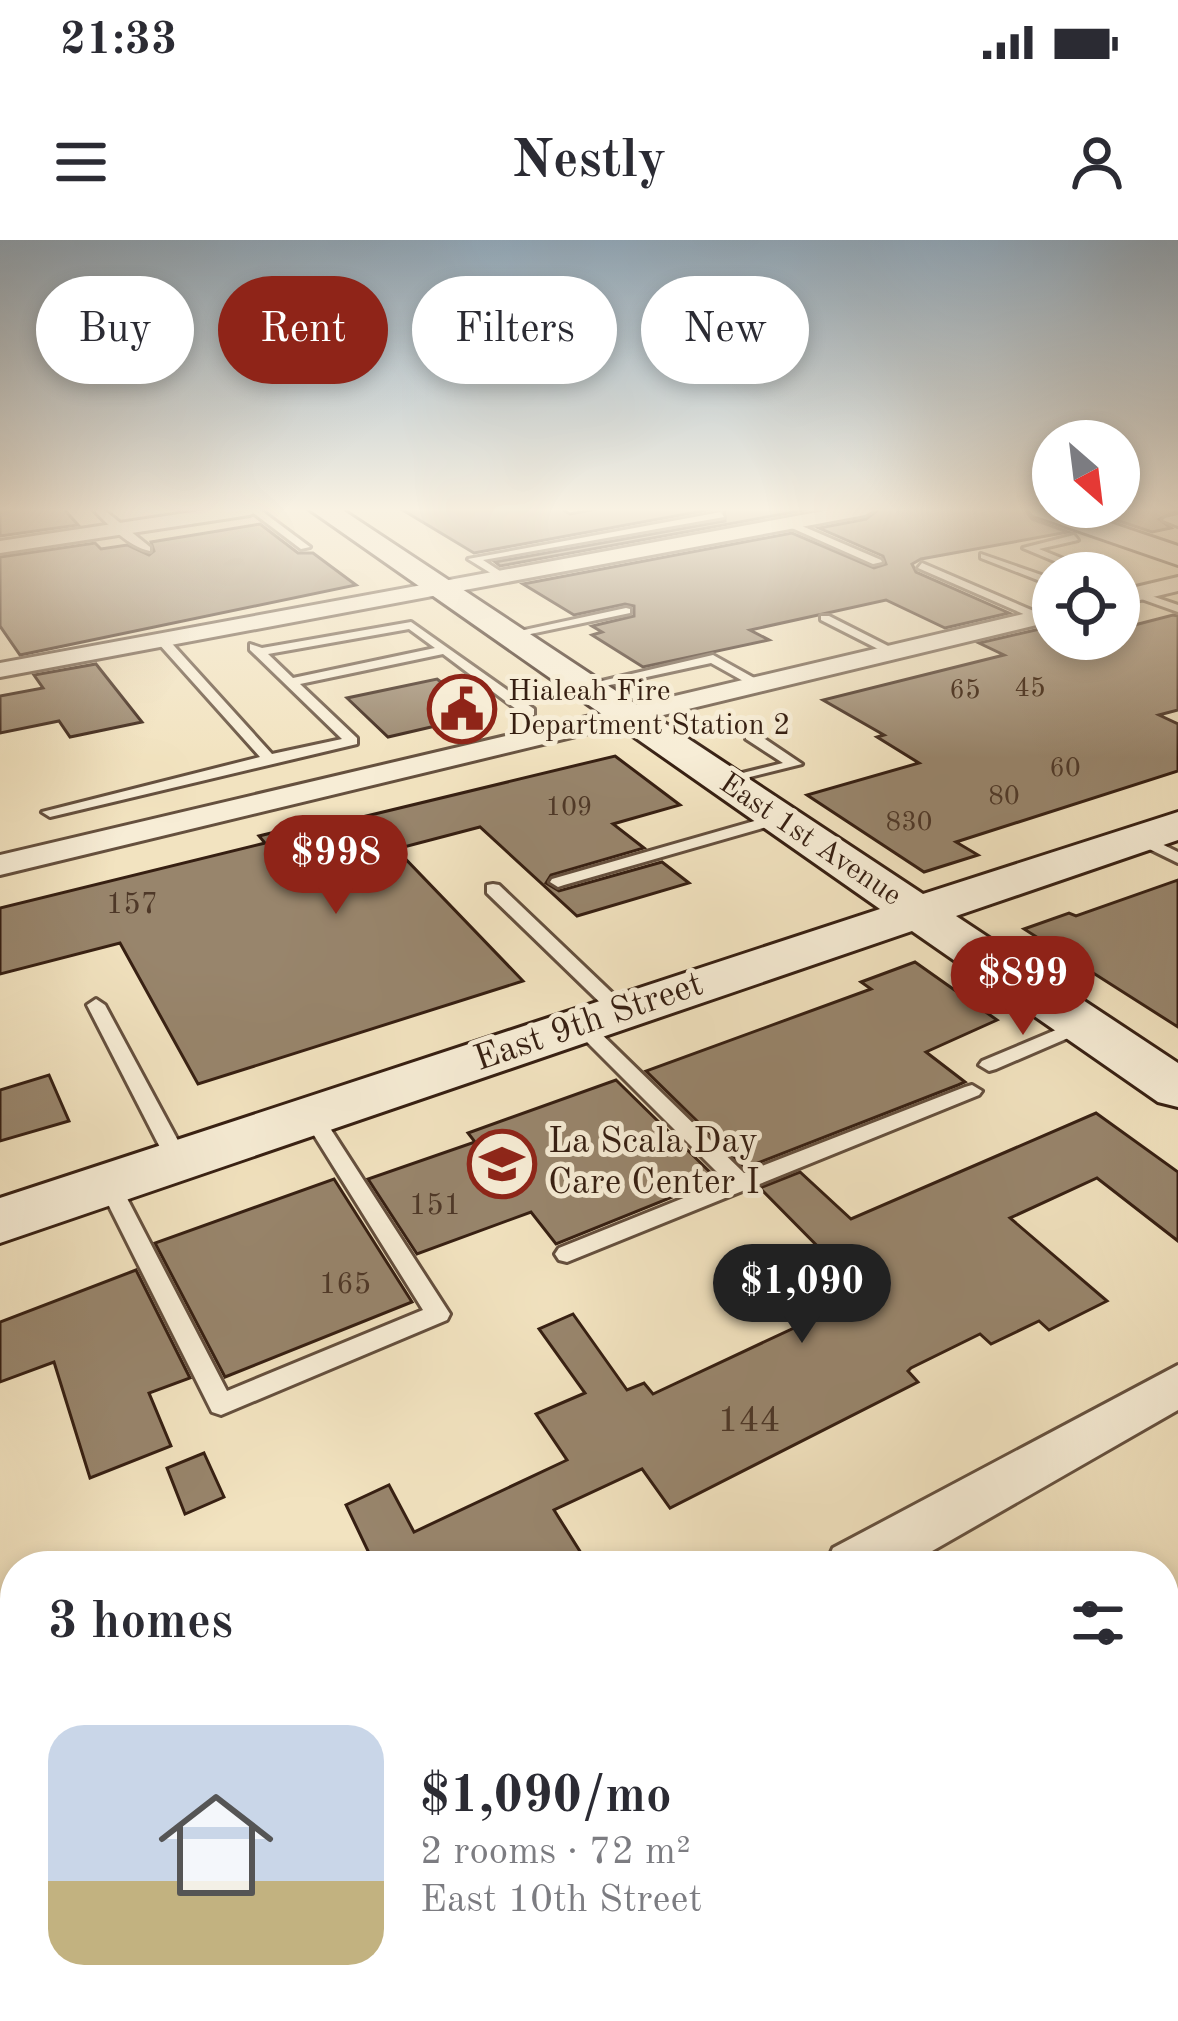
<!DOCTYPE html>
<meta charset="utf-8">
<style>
:root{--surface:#fff;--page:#f7f7f7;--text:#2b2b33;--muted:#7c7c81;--accent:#8f2418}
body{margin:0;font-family:"Old Standard TT",serif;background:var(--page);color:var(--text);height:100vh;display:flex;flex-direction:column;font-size:45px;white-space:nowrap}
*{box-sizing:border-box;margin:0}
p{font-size:39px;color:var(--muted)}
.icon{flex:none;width:66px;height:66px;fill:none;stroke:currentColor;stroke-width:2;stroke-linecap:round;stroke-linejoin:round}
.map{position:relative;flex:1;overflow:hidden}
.panel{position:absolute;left:0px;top:1311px;width:1179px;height:471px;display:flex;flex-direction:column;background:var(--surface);border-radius:48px 48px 0 0;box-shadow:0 6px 18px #0003}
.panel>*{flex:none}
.top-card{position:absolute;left:36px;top:36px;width:1107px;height:108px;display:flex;gap:24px}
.needle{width:78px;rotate:152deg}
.buttons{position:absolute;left:1032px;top:180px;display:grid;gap:24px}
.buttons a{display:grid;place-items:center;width:108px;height:108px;border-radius:50%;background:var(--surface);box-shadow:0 6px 18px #0003;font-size:60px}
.price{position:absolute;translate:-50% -102px;padding:0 27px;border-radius:42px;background:var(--accent);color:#fff;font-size:39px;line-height:78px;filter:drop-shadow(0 3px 6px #0008)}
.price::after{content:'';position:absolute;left:50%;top:72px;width:36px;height:27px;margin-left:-18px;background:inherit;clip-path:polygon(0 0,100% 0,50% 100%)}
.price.current{background:#222;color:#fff}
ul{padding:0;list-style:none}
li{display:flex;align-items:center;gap:36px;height:300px;padding:0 48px}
li span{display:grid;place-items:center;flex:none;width:336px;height:240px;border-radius:36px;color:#555}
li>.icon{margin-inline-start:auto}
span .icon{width:144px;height:144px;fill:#fffc;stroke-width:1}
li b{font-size:51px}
h2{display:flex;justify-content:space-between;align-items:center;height:144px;padding:0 48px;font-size:51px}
.tag{padding:0 42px;border-radius:54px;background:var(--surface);box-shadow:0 6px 18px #0003;font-size:42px;line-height:108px}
.tag.current{background:var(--accent);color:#fff}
.status{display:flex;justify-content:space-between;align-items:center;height:84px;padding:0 60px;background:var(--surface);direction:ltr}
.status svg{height:33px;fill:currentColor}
header{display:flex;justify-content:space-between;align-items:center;height:156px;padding:0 48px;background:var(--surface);font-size:54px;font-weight:600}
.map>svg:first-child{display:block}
.building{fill:#98856c;stroke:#361f12;stroke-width:3}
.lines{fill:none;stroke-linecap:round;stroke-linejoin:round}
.lane-casing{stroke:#65503e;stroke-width:6}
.street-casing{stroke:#65503e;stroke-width:6}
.secondary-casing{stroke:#361f12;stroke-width:6}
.lane{fill:#f7edd6;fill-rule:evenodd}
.street{fill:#f7edd6;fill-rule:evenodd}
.secondary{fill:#f7edd6;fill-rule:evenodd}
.labels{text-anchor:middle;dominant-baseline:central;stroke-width:10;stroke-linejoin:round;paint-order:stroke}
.far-number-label{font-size:27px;fill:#4e3828}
.far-poi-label{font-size:30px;fill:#361f12;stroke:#f7edd6;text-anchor:start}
.far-street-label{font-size:30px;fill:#361f12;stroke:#f7edd6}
.number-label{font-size:30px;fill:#4e3828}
.street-label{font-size:36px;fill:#361f12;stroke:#f7edd6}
.poi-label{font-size:36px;fill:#361f12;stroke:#f7edd6;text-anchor:start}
.near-number-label{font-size:36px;fill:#4e3828}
</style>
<div class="status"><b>21:33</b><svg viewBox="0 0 49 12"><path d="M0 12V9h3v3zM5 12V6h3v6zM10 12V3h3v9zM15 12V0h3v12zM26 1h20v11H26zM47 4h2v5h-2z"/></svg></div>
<header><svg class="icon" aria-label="menu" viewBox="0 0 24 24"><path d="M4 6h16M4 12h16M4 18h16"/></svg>Nestly<svg class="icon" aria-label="person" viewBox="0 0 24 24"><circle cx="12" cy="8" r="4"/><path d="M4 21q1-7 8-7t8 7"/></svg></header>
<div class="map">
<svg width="1178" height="1781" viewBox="0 0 1178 1781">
<rect width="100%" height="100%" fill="#f2e3c0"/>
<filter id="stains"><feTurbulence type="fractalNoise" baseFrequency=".00167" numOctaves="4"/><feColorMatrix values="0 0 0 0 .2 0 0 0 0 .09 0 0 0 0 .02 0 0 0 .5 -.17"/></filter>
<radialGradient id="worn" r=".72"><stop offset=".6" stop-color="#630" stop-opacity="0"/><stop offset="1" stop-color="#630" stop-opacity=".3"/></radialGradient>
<g class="building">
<polygon points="0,269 64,269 78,285 0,296"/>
<polygon points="401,269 561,269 570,274 597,269 713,269 474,313"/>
<polygon points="724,269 810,269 500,326 495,322 725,281"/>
<polygon points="879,269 1025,269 1032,279 1068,292 921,319 912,324 916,332 1009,373 945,388 886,360 750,390 769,400 643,427 592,395 602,392 592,386 634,376 634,366 625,364 574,375 523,344 792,293 874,328 886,324 883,316 819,288 866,279"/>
<polygon points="1083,269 1178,269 1178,271 1159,279 1171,288 1152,292"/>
<polygon points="260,284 298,313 313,313 356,345 20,415 0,386 0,317 95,303 101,309 127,305 149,315 154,311 151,302"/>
<polygon points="1173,375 1178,376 1178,470 1159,475 1178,484 1178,531 956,602 978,615 924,632 807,555 919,523 877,497 884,495 823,460 1004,415 979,403 1053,386 1053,399 1119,399 1119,389"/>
<polygon points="96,424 142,482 70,497 59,481 0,493 0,456 43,448 34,435"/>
<polygon points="437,439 483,475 388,497 347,458"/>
<polygon points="615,516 680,565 613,584 644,608 551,635 546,643 559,651 662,622 689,643 577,676 480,587 396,609 523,741 198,844 120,703 0,734 0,668 265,603 259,596 296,587 300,592"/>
<polygon points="1178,640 1178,787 1024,689 1069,673 1076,676"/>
<polygon points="915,722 997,780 926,812 965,842 958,845 745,928 646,831 871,749 861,742"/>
<polygon points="49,835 69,881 0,901 0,850"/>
<polygon points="616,840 717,939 556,1004 531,972 417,1014 368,939 475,902 468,893"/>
<polygon points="1096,873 1178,932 1178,1001 1097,938 1010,978 1107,1061 1049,1090 1039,1081 991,1104 980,1094 911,1128 908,1131 918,1142 670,1268 642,1229 554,1270 581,1313 555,1326 342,1326 369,1313 346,1265 389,1245 414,1292 567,1220 536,1174 585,1153 539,1089 573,1074 627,1150 644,1143 653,1154 796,1087 776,1065 845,1034 760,948 800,932 851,979"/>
<polygon points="334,939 412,1062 225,1137 155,1003"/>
<polygon points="136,1030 190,1138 149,1153 171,1206 90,1238 54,1122 0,1142 0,1082"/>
<polygon points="204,1213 224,1257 185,1274 167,1228"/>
</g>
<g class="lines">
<g class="lane-casing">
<g id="lane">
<path d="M93,269H103L150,307V311C129,307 108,285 93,269Z"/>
<polygon points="248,269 259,269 310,307 301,309"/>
<polygon points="721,272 724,277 483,320 506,335 502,340 468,319"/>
<polygon points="1178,275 1178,286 1163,280 1165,278"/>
<polygon points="788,280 881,320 882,322 873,324 785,285"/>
<polygon points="1074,295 1078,300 1039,309 1098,333 1083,333 1023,308"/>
<polygon points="981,314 1053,339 1053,346 981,318"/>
<polygon points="922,323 1043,375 1045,377 1035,379 918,328"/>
<polygon points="1137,351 1178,365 1178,372 1133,356 1131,354"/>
<polygon points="626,368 630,369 630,373 507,399 501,395"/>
<polygon points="821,376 829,376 900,412 890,415 821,380"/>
<path d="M411,382L534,469V475H524L443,414L300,444L357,498V504L50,577L42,572L260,517L158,403V397H166L272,514L342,499L250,410V404L262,408ZM409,389L435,408L293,438L268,414Z"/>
<polygon points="713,415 765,444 754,447 711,423 582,451 576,447"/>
<polygon points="746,493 756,493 802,524 718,545 718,539 783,523 746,499"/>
<polygon points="779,574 787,579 784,582 564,645 558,647 550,642 552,639"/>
<polygon points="1139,593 1178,612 1178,623 1133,601 1131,598"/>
<polygon points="493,644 499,645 628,768 630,772 628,776 614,776 487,653 487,645"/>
<polygon points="96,759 105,765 189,921 186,926 178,928 167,921 87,765"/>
<polygon points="581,779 588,781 744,933 965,847 972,845 982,851 979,855 567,1022 559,1020 555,1014 559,1008 726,941 574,789 571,785 574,781"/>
<polygon points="1082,779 1089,781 1092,785 1089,789 996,829 989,831 979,825 982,821"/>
<polygon points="312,869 319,871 450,1074 447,1080 221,1175 212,1172 98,944 101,939 117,939 227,1151 423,1070 302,876"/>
</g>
</g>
<g class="street-casing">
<g id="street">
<polygon points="212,269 260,269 250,275 0,313 0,301"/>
<polygon points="834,269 875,269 865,275 0,437 0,423"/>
<polygon points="1178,337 1178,351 1119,365 1119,351"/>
<polygon points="1053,367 1053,381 0,635 0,615"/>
<polygon points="1178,1125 1178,1170 906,1326 825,1326 833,1308"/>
<polygon points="15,1753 15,1767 100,1767 94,1781 1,1781"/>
</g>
</g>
<g class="secondary-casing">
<g id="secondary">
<polygon points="309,269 341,269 923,654 1178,572 1178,600 956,676 1178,823 1178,867 1158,862 912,691 0,1003 0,958 880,669"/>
<polygon points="1029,269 1069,269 1178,306 1178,325 1033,275"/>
</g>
</g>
<use href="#lane" class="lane"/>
<use href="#street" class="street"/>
<use href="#secondary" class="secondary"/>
</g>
<linearGradient id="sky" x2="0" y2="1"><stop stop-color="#92acc0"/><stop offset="0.52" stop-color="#f9f2e3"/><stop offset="1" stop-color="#f9f2e3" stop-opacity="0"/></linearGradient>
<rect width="1178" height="518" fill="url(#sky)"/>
<defs>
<g id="civic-ring" transform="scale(3.45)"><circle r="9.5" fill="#f7edd6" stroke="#8f2418" stroke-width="1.5"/><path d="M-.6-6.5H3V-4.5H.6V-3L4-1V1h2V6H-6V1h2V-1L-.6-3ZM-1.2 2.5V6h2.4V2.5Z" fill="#8f2418"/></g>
<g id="school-ring" transform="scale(3.45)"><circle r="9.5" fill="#f7edd6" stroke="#8f2418" stroke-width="1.5"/><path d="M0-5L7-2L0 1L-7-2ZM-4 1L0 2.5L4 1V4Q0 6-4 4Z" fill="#8f2418"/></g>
</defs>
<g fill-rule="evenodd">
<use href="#civic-ring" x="462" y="469"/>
<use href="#school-ring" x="502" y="924"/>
</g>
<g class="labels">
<g class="far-number-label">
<text x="1030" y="448">45</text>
<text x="965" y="450">65</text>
<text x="1065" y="528">60</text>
<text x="1004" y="556">80</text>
<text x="569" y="567">109</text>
<text x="909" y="582">830</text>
</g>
<g class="far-poi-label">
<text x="508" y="452">Hialeah Fire<tspan x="508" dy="34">Department Station 2</tspan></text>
</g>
<g class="far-street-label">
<text transform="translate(810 600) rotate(34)">East 1st Avenue</text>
</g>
<g class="number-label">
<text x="132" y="665">157</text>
<text x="435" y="966">151</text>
<text x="345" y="1045">165</text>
</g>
<g class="street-label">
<text transform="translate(589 783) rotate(-19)">East 9th Street</text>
</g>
<g class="poi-label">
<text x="548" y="903">La Scala Day<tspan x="548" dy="41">Care Center I</tspan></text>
</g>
<g class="near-number-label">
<text x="749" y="1182">144</text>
</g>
</g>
<rect width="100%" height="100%" filter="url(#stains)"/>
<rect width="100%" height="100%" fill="url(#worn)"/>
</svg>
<div class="buttons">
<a><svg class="needle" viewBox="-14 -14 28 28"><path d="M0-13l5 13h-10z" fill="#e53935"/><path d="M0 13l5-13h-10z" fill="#7c7c81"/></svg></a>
<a><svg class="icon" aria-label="locate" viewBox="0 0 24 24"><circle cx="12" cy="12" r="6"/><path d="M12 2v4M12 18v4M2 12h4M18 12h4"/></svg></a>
</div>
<b class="price" style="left:336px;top:677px">$998</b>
<b class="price" style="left:1023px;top:798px">$899</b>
<b class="price current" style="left:802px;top:1106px">$1,090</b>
<div class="top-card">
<a class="tag">Buy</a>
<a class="tag current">Rent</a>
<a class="tag">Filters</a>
<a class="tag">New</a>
</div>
<section class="panel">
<h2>3 homes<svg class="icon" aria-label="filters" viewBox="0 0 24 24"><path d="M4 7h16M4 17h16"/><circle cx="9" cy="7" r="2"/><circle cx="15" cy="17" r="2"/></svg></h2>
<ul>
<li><span style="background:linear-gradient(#c9d6e8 65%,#c2b280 0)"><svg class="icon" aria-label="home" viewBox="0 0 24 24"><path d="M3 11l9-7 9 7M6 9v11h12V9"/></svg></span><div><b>$1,090/mo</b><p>2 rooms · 72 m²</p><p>East 10th Street</p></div></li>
</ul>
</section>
</div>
